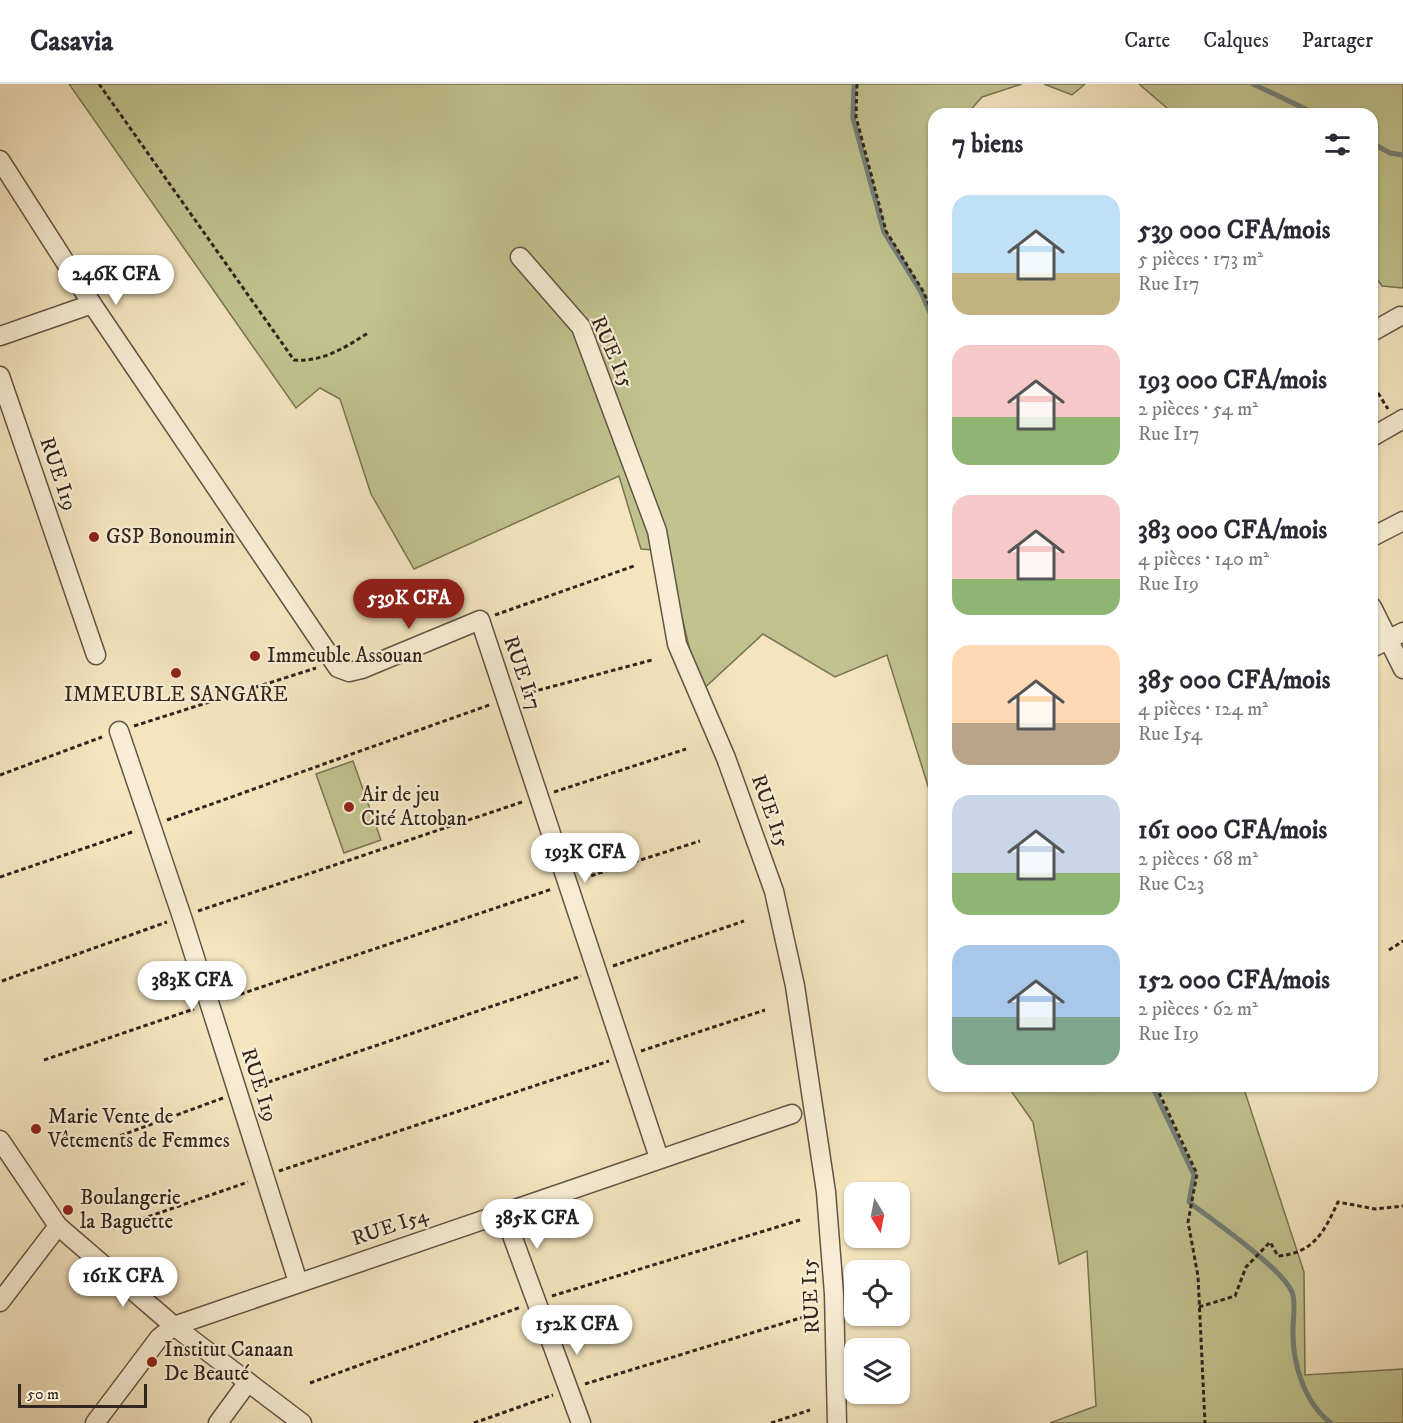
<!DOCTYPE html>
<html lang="fr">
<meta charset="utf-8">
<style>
:root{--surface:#fff;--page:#f2f2f3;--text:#2b2b33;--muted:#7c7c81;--line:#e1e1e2;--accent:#8f2418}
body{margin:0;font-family:"IM FELL DW Pica",serif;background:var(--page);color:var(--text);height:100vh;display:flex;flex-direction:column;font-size:22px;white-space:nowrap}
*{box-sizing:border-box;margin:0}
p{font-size:20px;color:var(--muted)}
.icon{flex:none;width:33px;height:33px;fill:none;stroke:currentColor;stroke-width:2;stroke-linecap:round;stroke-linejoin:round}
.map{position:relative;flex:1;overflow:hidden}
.panel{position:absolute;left:928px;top:24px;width:450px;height:984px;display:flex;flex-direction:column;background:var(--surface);border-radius:18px;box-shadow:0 2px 4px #0004}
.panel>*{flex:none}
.needle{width:39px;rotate:170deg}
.tools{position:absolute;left:844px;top:1098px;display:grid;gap:12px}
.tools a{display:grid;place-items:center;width:66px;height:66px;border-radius:12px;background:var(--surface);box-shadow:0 2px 4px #0004;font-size:30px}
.scale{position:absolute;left:18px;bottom:15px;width:129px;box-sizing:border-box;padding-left:6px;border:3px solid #32241e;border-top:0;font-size:16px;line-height:21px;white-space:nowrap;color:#32241e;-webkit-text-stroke:4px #f8eed5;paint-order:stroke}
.price{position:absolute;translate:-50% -51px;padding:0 14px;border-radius:21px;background:#fff;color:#222;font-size:20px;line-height:39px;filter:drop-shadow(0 2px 3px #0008)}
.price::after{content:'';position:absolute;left:50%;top:36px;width:18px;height:14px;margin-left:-9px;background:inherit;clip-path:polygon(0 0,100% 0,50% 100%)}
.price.current{background:var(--accent);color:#fff}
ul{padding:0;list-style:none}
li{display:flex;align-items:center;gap:18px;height:150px;padding:0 24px}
li span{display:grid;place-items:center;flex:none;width:168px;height:120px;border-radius:18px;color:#555}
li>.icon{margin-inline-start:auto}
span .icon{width:72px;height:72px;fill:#fffc;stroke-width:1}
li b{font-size:26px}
h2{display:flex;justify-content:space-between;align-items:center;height:72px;padding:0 24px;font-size:26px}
header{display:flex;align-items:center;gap:36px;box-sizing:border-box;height:84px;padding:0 30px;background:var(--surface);border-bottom:2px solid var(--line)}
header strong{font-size:28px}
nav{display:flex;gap:33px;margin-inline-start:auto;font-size:21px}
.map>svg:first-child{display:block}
.green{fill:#c0c38e;stroke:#797456;stroke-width:1.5}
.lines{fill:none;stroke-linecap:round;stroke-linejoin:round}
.stream{stroke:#72807a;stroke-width:5}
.minor-casing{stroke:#625446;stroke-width:21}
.path{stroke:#32241e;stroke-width:3;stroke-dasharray:4.5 3;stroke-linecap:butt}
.minor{stroke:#f8eed5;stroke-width:18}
.poi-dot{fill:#8f2418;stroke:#f8eed5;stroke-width:2}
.labels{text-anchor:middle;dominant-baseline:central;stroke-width:4.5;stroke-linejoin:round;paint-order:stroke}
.street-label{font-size:21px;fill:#32241e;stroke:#f8eed5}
.poi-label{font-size:21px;fill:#32241e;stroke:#f8eed5;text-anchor:start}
</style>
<header>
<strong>Casavia</strong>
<nav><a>Carte</a><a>Calques</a><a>Partager</a></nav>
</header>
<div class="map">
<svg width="1403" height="1339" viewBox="0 0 1403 1339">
<rect width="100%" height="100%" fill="#f4e5be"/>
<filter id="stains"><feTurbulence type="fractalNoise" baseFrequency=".00333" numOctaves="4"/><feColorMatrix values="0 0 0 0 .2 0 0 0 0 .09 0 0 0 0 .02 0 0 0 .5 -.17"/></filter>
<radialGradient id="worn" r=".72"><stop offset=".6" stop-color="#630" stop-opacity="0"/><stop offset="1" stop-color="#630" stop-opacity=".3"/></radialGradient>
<g class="green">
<polygon points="69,0 1022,0 982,13 967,30 934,30 934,721 887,571 835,593 763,550 700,608 666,467 641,465 619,392 414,485 371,410 340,315 320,304 296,324"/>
<polygon points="1044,0 1085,0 1072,11"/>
<polygon points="1139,0 1403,0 1403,204 1382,202 1373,189 1372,30 1174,30"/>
<polygon points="353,677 381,756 344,769 316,690"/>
<polygon points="1011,1002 1243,1002 1304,1188 1305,1291 1403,1285 1403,1339 1050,1339 1096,1322 1087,1167 1059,1180 1033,1038 1009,1004"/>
</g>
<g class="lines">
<g class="stream">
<polyline points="854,0 853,34 884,148 921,208 934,238"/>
<polyline points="1253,0 1316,30"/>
<polyline points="1372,59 1390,69 1403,71"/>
<path d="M1152,1002L1194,1091L1189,1118C1212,1136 1282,1184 1292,1208C1296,1217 1293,1235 1293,1245C1292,1278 1304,1319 1331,1339"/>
</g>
<g class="minor-casing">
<g id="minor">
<polyline points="0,76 92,220 338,584 349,588 362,585 480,536 659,1074"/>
<polyline points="520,173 581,243 657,447 677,560 726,674 774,807 795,902 826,1108 834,1210 837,1339"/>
<polyline points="1372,248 1400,232"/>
<polyline points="0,252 92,220"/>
<polyline points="0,292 96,571"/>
<polyline points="1372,353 1403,335"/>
<polyline points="1372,453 1403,437"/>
<polyline points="1372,523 1403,585"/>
<polyline points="1372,564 1403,548"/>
<polyline points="119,647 182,833 298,1198"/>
<polyline points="0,1056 58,1142 174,1242 302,1339"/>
<polyline points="503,1127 581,1339"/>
<polyline points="0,1218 58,1142"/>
<polyline points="95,1339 159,1254 174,1242 792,1030"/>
<polyline points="218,1339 248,1298"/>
</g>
</g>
<g class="path">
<path d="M99,0L294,276C323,278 344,264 368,249"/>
<polyline points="857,0 856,33 886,147 923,207 934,231"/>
<polyline points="1378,309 1388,325"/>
<polyline points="495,531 634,482"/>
<polyline points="524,610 652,576"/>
<polyline points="134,642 316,584"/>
<polyline points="0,691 102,653"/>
<polyline points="554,708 686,665"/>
<polyline points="167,736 492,620"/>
<polyline points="0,793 135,747"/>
<polyline points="584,794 700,757"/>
<polyline points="198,827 522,718"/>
<polyline points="1389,866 1403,857"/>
<polyline points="613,882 744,837"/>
<polyline points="2,897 167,838"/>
<polyline points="226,915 552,805"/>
<polyline points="641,967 765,926"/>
<polyline points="44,976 194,925"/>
<polyline points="1156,1002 1197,1090 1188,1138 1198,1192 1205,1339"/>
<polyline points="254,1003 581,892"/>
<polyline points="92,1062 223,1014"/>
<polyline points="279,1087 609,977"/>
<polyline points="113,1145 248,1098"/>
<polyline points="552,1212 800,1136"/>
<path d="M1199,1223L1235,1212L1246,1183L1270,1158L1278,1172C1314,1169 1324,1148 1338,1118L1375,1125L1403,1122"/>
<polyline points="310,1299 521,1223"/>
<polyline points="585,1300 807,1232"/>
<polyline points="474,1339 553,1311"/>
<polyline points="771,1339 810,1326"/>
</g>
<use href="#minor" class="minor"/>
</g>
<g class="poi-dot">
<circle cx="94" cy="453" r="6"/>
<circle cx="255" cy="572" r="6"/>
<circle cx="176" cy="589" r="6"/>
<circle cx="349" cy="723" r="6"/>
<circle cx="36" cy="1045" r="6"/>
<circle cx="68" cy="1126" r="6"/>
<circle cx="152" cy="1278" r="6"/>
</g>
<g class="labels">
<g class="street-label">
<text transform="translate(612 268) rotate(66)">RUE I15</text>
<text transform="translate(58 390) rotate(71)">RUE I19</text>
<text transform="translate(522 589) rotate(71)">RUE I17</text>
<text transform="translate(770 727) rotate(70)">RUE I15</text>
<text transform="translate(259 1001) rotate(72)">RUE I19</text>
<text transform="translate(390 1143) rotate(-19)">RUE I54</text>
<text transform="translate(811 1212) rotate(-93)">RUE I15</text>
</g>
<g class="poi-label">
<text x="106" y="453">GSP Bonoumin</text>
<text x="267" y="572">Immeuble Assouan</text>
<text x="176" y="611" text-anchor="middle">IMMEUBLE SANGARE</text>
<text x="361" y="711">Air de jeu<tspan x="361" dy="24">Cité Attoban</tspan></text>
<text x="48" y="1033">Marie Vente de<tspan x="48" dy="24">Vêtements de Femmes</tspan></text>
<text x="80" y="1114">Boulangerie<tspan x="80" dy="24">la Baguette</tspan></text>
<text x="164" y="1266">Institut Canaan<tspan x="164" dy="24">De Beauté</tspan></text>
</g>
</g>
<rect width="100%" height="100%" filter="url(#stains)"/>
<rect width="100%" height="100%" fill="url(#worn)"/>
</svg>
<div class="tools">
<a><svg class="needle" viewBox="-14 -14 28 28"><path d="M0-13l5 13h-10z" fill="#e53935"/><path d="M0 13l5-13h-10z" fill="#7c7c81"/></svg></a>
<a><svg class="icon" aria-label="locate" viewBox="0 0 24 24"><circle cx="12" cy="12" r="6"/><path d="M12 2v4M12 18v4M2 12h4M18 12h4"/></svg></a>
<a><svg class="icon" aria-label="layers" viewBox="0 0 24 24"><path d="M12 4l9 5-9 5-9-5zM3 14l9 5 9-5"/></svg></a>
</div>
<div class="scale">50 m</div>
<b class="price" style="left:116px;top:222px">246K CFA</b>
<b class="price current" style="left:409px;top:546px">539K CFA</b>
<b class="price" style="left:585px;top:800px">193K CFA</b>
<b class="price" style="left:192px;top:928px">383K CFA</b>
<b class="price" style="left:537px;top:1166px">385K CFA</b>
<b class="price" style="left:123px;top:1224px">161K CFA</b>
<b class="price" style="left:577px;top:1272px">152K CFA</b>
<section class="panel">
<h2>7 biens<svg class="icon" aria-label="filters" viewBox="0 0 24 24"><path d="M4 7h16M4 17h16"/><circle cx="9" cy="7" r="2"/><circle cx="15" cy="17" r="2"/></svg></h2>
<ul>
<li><span style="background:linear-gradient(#bfe0f5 65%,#c2b280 0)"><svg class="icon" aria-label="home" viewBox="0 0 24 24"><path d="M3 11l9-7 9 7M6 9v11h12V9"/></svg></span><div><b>539 000 CFA/mois</b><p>5 pièces · 173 m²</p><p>Rue I17</p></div></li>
<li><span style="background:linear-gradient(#f6c9c9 60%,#8fb573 0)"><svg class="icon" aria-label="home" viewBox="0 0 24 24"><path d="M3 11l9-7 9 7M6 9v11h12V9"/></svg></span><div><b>193 000 CFA/mois</b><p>2 pièces · 54 m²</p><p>Rue I17</p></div></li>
<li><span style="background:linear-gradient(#f6c9c9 70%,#8fb573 0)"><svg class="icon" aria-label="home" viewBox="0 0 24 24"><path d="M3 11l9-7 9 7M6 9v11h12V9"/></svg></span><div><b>383 000 CFA/mois</b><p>4 pièces · 140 m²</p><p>Rue I19</p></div></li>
<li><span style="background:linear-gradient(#ffd9b3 65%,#b9a48a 0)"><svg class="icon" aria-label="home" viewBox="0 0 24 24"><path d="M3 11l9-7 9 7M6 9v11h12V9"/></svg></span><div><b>385 000 CFA/mois</b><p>4 pièces · 124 m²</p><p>Rue I54</p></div></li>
<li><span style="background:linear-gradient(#c9d6e8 65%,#8fb573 0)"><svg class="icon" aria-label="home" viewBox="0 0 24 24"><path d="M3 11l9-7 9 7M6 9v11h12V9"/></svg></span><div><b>161 000 CFA/mois</b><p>2 pièces · 68 m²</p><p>Rue C23</p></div></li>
<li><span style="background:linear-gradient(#a9c7e8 60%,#7fa58c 0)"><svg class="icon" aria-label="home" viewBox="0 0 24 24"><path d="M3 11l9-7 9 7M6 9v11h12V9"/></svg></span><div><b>152 000 CFA/mois</b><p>2 pièces · 62 m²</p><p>Rue I19</p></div></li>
</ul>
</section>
</div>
